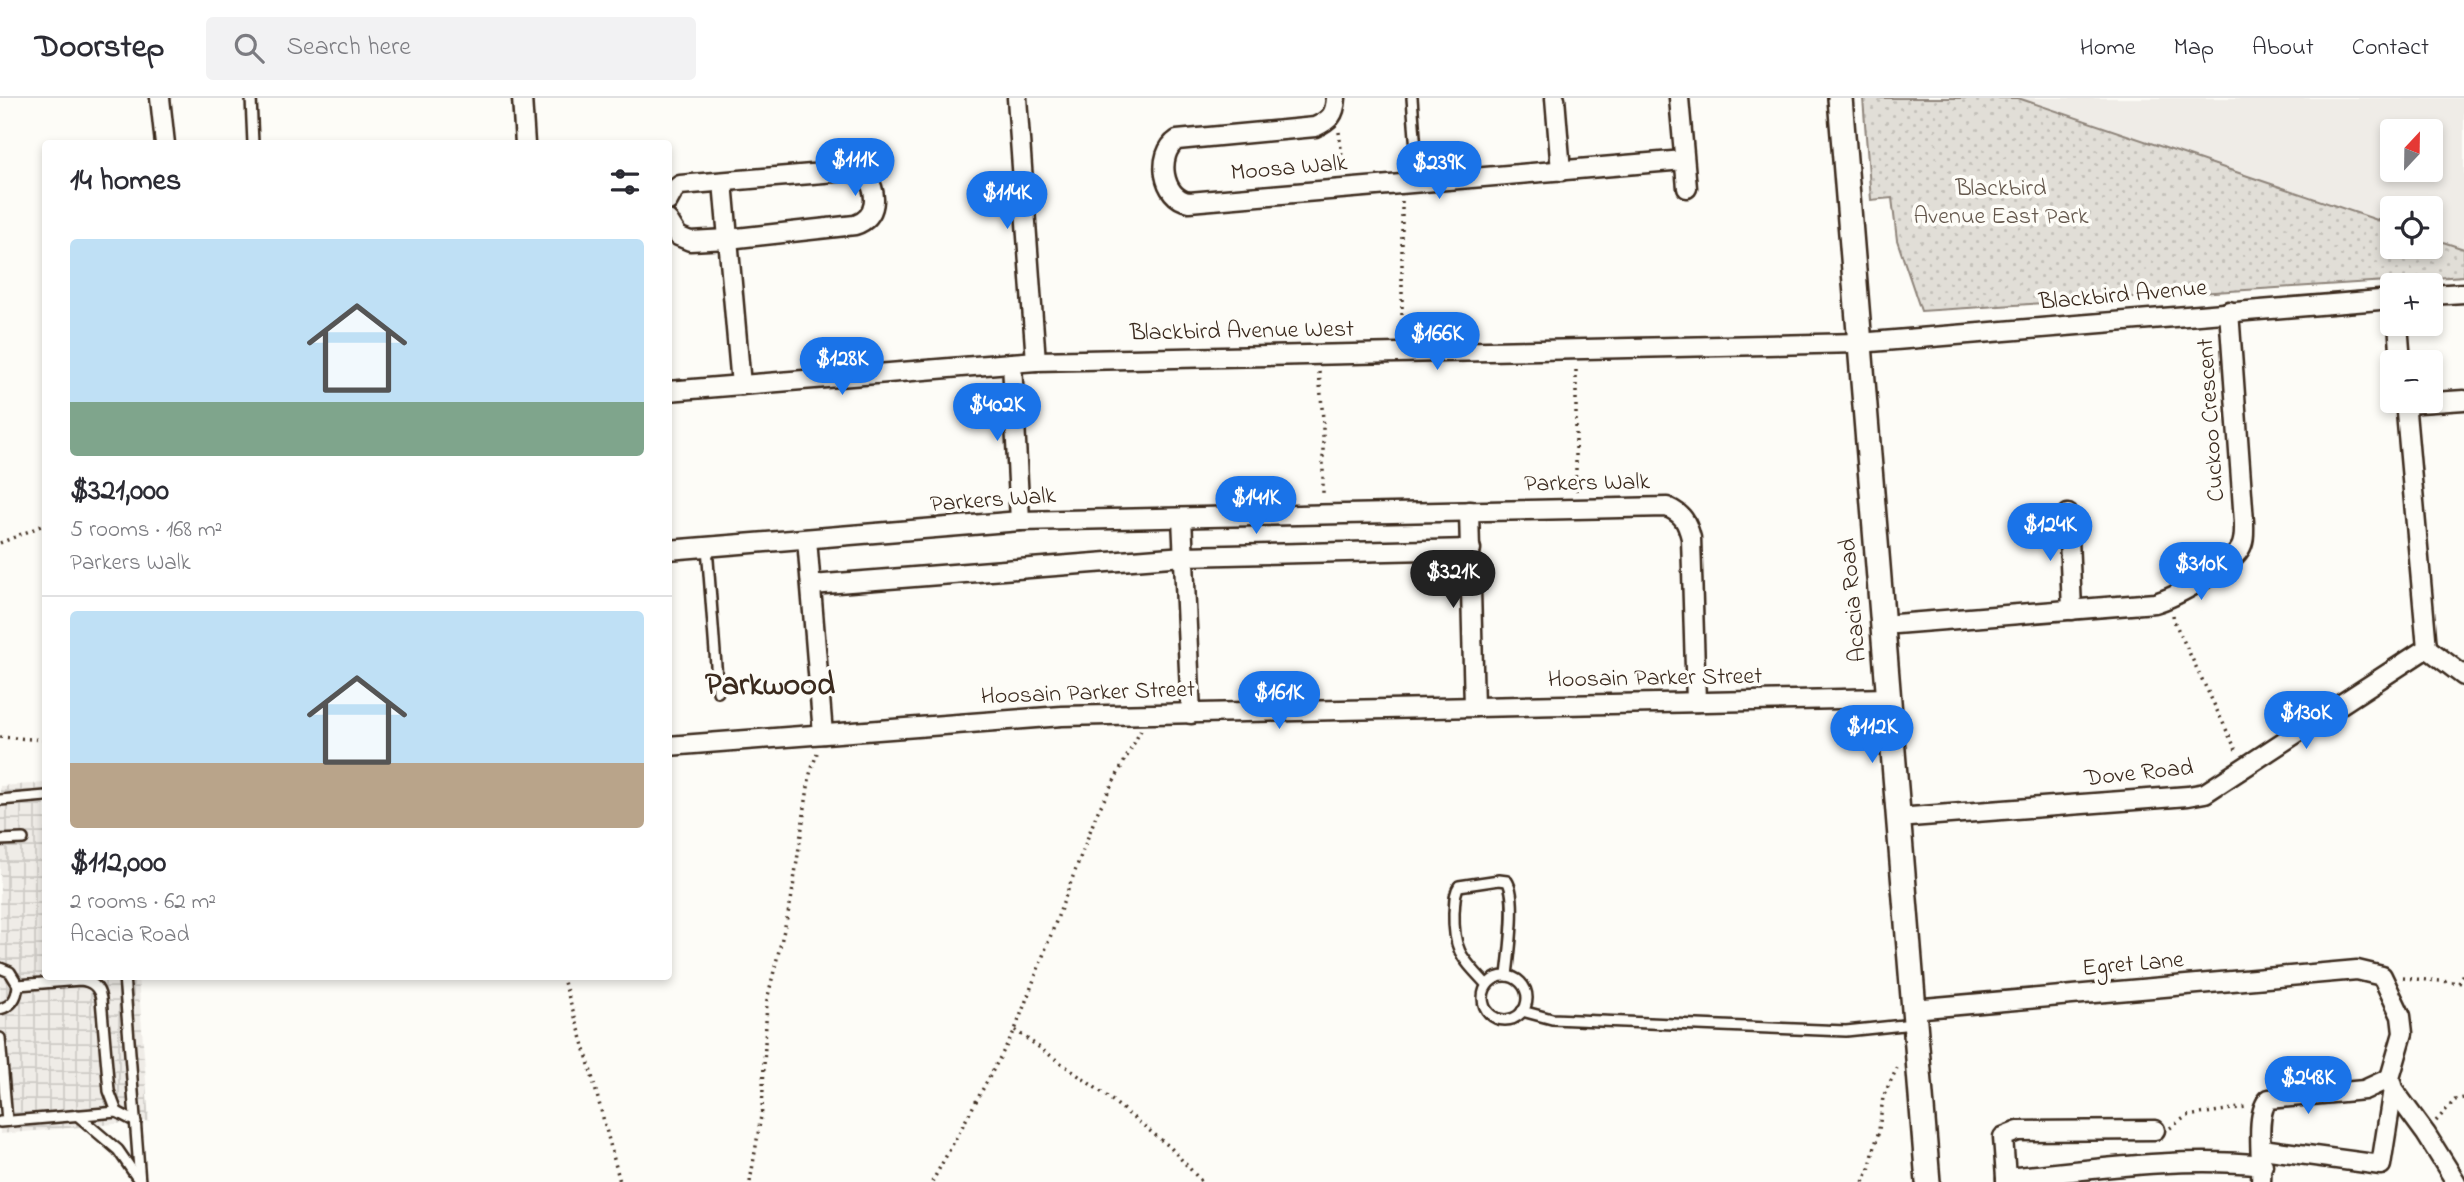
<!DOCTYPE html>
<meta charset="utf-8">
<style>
:root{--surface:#fff;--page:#f2f2f3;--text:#2b2b33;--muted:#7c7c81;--line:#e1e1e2;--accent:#1a73e8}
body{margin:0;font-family:"Indie Flower",sans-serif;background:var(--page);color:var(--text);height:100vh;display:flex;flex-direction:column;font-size:26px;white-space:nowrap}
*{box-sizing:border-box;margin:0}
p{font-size:23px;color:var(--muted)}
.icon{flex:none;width:38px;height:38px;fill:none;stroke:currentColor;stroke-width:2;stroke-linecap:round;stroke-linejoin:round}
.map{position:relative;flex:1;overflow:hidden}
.drawer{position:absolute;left:42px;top:42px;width:630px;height:840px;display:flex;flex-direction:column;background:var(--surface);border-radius:7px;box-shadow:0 4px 10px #0003}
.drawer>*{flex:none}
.needle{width:46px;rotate:22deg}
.tools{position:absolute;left:2380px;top:21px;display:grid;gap:14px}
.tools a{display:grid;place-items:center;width:63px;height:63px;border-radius:7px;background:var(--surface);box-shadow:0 4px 10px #0003;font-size:35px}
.price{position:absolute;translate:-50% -60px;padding:0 16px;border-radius:24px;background:var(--accent);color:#fff;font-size:23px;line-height:46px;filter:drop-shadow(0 2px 4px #0008)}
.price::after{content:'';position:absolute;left:50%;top:42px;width:21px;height:16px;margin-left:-10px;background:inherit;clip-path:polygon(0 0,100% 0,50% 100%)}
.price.active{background:#222;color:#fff}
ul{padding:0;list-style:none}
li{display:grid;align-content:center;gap:14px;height:371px;padding:0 28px}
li+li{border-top:2px solid var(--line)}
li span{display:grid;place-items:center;height:217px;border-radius:7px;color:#555}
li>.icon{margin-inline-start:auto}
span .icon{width:126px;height:126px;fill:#fffc;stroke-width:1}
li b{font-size:30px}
h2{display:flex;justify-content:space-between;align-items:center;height:84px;padding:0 28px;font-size:30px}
header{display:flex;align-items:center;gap:42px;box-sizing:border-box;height:98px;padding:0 35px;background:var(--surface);border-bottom:2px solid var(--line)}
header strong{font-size:33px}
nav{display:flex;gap:38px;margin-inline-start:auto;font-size:24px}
.search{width:490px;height:63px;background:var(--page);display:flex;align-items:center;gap:18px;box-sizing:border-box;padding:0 24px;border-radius:7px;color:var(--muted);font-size:26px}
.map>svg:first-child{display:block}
.built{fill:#efece7;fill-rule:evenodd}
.industrial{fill:url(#industrial-grid)}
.park{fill:url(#park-dots);stroke:#8e847a;stroke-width:2}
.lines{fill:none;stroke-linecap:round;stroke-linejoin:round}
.service-casing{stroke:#3b2a1e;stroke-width:14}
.minor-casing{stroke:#3b2a1e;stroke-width:23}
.tertiary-casing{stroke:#3b2a1e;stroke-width:28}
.path{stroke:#3b2a1e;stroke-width:3.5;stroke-dasharray:2 5;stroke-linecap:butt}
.service{stroke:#fdfcf7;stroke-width:9}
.minor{stroke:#fdfcf7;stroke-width:18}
.tertiary{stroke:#fdfcf7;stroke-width:23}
.labels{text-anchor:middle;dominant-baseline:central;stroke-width:7;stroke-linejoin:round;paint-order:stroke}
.street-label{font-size:24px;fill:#3b2a1e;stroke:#fdfcf7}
.park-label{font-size:24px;fill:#64574c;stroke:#fdfcf7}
.district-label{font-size:32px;font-weight:bold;fill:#3b2a1e;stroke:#fdfcf7}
</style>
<header>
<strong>Doorstep</strong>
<div class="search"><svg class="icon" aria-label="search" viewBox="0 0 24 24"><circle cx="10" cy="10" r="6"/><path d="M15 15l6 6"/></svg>Search here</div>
<nav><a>Home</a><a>Map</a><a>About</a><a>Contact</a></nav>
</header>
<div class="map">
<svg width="2464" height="1084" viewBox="0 0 2464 1084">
<defs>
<pattern id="industrial-grid" width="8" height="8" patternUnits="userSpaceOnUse" patternTransform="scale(1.75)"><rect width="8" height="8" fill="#efece7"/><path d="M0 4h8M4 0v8" fill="none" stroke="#cecbc6"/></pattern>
<pattern id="park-dots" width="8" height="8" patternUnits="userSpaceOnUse" patternTransform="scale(1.75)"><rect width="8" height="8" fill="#e1ded7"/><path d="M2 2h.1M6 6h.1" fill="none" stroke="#c2bfb8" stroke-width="1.8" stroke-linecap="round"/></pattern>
</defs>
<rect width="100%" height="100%" fill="#fdfcf7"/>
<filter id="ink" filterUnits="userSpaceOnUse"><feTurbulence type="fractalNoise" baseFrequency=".0143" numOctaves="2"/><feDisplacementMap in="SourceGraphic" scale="14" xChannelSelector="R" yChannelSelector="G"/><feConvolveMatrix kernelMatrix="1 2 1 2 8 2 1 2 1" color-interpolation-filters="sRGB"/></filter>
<g filter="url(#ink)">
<path class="built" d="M2018,0H2464V151L2431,140V110H2392V127ZM2392,33H2431V72H2392Z"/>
<polygon class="industrial" points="45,685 46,878 138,879 149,1023 0,1036 0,688"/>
<polygon class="park" points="1863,0 2018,0 2392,127 2392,149 2431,149 2431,140 2464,151 2464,178 1921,213 1897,142 1892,100 1871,102"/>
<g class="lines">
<g class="service-casing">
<g id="service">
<polyline points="251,0 253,46"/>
<polyline points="1412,0 1416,52"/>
<polyline points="707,449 718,594"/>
<polyline points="0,702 46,698"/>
<polyline points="0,742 23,741"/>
<path d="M0,870L10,874L18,887C17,900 12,908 0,911"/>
<polyline points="124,878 140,1084"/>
<circle cx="1505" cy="900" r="22"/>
<path d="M18,887L80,882C92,883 99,889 101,901L109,993L117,1014L136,1024"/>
<path d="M1487,887C1462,860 1453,853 1454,815C1455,805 1454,795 1459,788L1499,782L1507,783C1518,799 1509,857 1507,878"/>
<polyline points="1522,913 1552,921 1846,933 1913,926"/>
<polyline points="0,940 7,1023"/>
<polyline points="77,1017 118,1052 138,1081"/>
<polyline points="0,1024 117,1014"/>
</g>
</g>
<g class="minor-casing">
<g id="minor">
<polyline points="160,0 165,46"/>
<polyline points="522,0 525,46"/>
<polyline points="1017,0 1036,263"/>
<path d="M1336,0C1335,17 1330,22 1315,29L1177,42C1156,56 1162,100 1189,104L1684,62"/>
<polyline points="1555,0 1561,73"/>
<polyline points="1679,0 1687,90"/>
<polyline points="723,84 741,287"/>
<path d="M668,103L674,92L680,87L848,73L866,78C878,95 878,120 855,127L728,141L690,143L678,138L668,122"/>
<polyline points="2431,197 2464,195"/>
<polyline points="2398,226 2401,264"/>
<polyline points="1012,265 1020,423"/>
<polyline points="668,293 1036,263 1859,245 2392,201"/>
<polyline points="2405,306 2464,302"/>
<polyline points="1469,413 1474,609"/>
<polyline points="2068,416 2072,512"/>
<polyline points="1182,420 1191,616"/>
<polyline points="807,441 823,636"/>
<path d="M668,452L1020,423L1667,409C1683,416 1687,424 1691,440L1696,604"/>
<polyline points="812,487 1184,458 1471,451"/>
<path d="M1883,527L2155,505C2176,499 2228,470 2240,451C2245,443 2244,434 2244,424L2229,213"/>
<polyline points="2427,550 2464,578"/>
<polyline points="668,648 1062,618 1889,600"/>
<polyline points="1897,720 2188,698 2205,695 2427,550 2405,303"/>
<polyline points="1913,911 2357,872 2382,878 2401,918 2403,935 2390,980 2393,991 2426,1036 2456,1084"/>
<polyline points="2262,1051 2381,1067 2393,991"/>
<polyline points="2006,1080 2003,1039 2018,1033 2155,1032"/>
<path d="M2006,1084V1080C2091,1072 2178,1058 2263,1067"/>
<path d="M2261,1084C2263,1063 2254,1015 2269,1001L2364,992L2390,980"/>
</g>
</g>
<g class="tertiary-casing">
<polyline id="tertiary" points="1840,0 1928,1084"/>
</g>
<g class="path">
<polyline points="1339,34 1344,75"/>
<polyline points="1402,103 1402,239"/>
<polyline points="1319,274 1323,321 1323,399"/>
<polyline points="1576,393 1576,268"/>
<polyline points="0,445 46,426"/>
<polyline points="2173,517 2174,523 2236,652"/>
<polyline points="0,639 46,642"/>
<polyline points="562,878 583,944 620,1084"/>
<polyline points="2403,880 2464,885"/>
<polyline points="2459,885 2464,873"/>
<polyline points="1015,932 1100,993 1170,1049 1202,1084"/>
<polyline points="2436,1023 2455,1002 2464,1000"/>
<polyline points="2170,1030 2187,1018 2246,1009"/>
<polyline points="750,1084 762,1012 767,902 791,803 810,676 817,655"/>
<polyline points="932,1084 1015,932 1097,715 1141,632"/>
<polyline points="1863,1084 1869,1072 1879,1032 1883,999 1897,970"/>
</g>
<use href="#service" class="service"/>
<use href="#minor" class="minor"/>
<use href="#tertiary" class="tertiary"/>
</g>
</g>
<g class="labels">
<g class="street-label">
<text transform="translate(1289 71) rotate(-5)">Moosa Walk</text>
<text transform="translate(2123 198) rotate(-5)">Blackbird Avenue</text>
<text transform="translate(1242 234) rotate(-1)">Blackbird Avenue West</text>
<text transform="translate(2212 322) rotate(-94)">Cuckoo Crescent</text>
<text transform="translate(1587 386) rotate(-1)">Parkers Walk</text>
<text transform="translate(993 403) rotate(-4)">Parkers Walk</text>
<text transform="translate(1854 502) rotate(-95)">Acacia Road</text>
<text transform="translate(1655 581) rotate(-1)">Hoosain Parker Street</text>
<text transform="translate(1088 596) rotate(-2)">Hoosain Parker Street</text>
<text transform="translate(2139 676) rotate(-6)">Dove Road</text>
<text transform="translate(2133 867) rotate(-5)">Egret Lane</text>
</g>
<g class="park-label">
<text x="2001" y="91">Blackbird<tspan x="2001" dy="28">Avenue East Park</tspan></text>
</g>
<g class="district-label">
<text x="770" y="588">Parkwood</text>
</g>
</g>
</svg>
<div class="tools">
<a><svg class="needle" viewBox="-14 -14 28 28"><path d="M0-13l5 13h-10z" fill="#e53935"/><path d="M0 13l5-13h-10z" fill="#7c7c81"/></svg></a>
<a><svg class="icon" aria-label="locate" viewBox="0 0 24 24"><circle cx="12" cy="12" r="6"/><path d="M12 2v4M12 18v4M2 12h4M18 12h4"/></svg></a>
<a>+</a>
<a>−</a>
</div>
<b class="price" style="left:855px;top:100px">$111K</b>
<b class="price" style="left:1439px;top:103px">$239K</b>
<b class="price" style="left:1007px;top:133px">$114K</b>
<b class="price" style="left:1437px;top:274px">$166K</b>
<b class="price" style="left:842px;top:299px">$128K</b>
<b class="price" style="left:997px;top:345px">$402K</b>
<b class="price" style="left:1256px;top:438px">$141K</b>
<b class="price" style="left:2050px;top:465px">$124K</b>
<b class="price" style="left:2201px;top:504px">$310K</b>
<b class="price active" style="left:1453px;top:512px">$321K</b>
<b class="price" style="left:1279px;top:633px">$161K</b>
<b class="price" style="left:2306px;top:653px">$130K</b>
<b class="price" style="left:1872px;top:667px">$112K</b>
<b class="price" style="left:2308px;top:1018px">$248K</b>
<section class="drawer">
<h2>14 homes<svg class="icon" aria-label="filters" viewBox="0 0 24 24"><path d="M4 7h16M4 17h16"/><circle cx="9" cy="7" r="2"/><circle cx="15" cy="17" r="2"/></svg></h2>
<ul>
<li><span style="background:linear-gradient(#bfe0f5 75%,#7fa58c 0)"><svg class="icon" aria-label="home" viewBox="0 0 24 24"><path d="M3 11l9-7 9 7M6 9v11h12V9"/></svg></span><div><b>$321,000</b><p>5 rooms · 168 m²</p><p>Parkers Walk</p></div></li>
<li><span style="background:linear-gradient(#bfe0f5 70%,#b9a48a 0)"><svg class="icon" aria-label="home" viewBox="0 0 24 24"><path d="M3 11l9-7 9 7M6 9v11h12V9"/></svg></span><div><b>$112,000</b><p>2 rooms · 62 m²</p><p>Acacia Road</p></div></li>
</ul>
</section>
</div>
